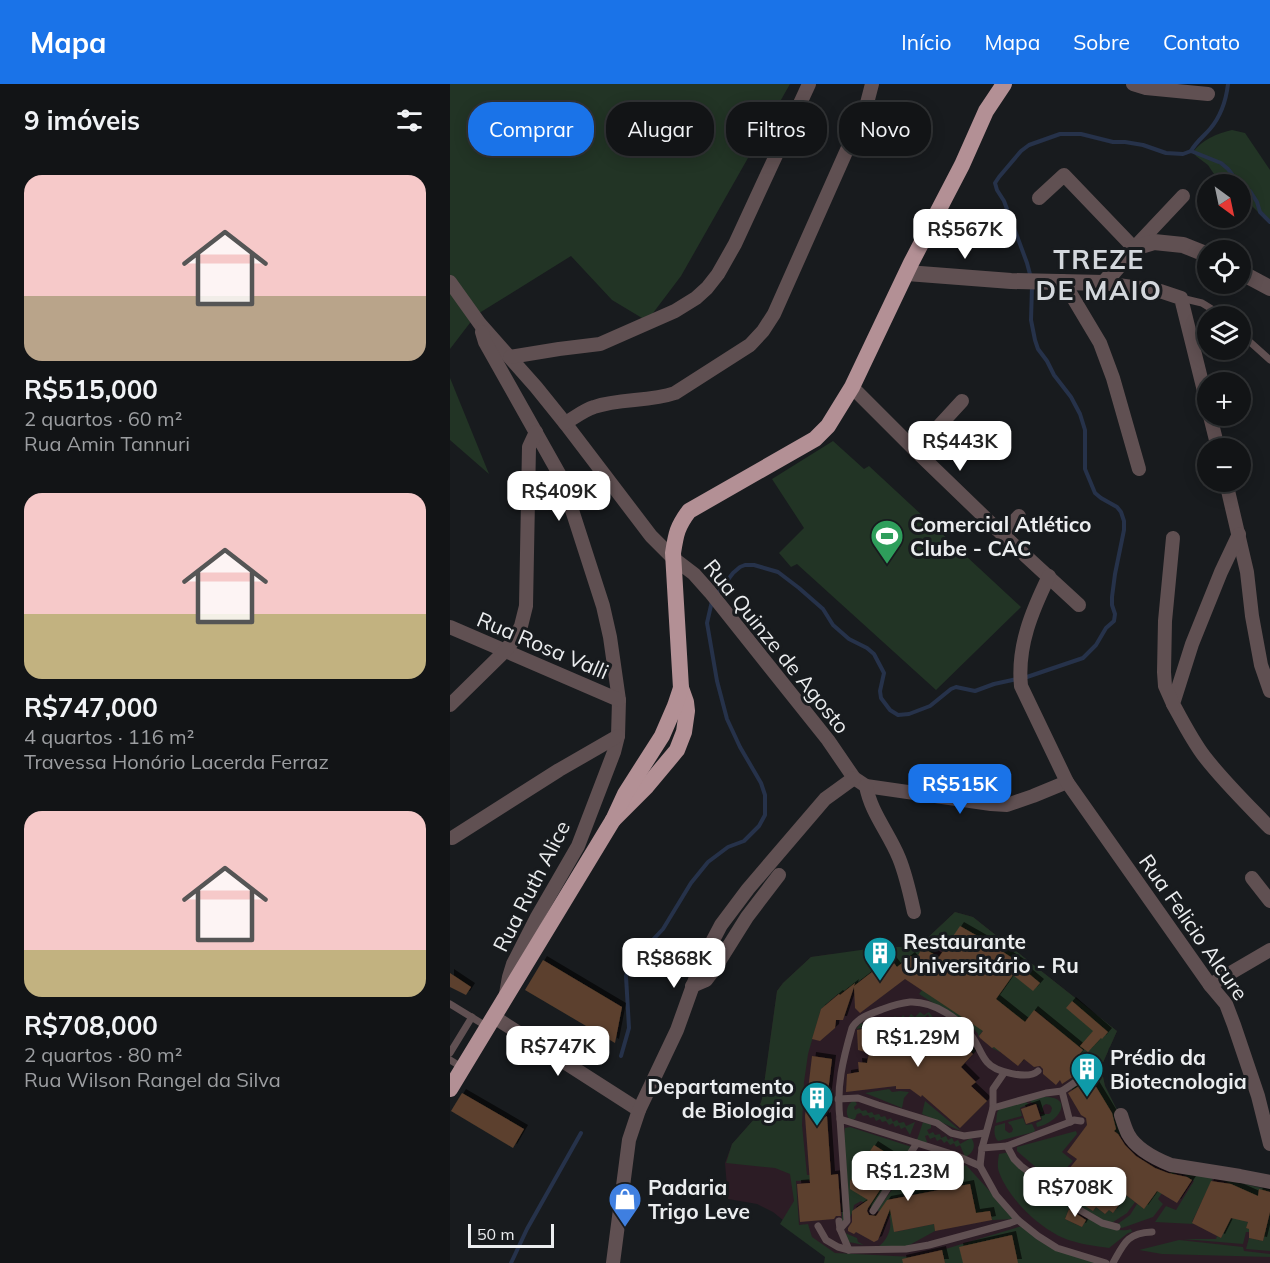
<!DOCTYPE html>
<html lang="pt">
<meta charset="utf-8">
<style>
:root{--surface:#121416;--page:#1f2123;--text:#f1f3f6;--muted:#9c9ea1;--line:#313335;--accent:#1a73e8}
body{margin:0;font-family:Mulish,sans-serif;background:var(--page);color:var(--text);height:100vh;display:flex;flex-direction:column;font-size:22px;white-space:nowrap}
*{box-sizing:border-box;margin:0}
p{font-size:20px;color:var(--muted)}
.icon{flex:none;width:33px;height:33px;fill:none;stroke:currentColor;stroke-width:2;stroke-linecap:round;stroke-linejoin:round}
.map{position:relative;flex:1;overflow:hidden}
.side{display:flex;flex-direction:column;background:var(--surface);width:450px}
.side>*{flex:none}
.banner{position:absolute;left:18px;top:18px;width:570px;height:54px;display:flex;gap:12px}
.needle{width:39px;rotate:147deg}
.buttons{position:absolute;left:747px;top:90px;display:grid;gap:12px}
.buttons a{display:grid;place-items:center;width:54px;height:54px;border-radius:50%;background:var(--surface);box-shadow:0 3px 15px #0003,0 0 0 2px var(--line);font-size:30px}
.scale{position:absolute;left:18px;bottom:15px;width:86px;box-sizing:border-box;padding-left:6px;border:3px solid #ebedef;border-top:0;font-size:16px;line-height:21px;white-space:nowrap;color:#ebedef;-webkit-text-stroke:4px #181b1e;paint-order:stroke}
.price{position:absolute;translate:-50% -51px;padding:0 14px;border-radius:12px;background:#fff;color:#222;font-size:20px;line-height:39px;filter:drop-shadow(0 2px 3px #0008)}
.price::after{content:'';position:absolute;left:50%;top:36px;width:18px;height:14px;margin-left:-9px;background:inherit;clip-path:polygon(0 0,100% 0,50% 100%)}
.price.active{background:var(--accent);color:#fff}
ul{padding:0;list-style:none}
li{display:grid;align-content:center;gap:12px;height:318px;padding:0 24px}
li span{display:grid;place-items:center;height:186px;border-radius:18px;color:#555}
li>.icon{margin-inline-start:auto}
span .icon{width:108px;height:108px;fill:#fffc;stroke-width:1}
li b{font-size:26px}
h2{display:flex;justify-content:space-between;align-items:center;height:72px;padding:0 24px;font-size:26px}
.tag{padding:0 21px;border-radius:24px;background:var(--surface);box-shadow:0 3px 15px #0003,0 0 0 2px var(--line);font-size:21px;line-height:54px}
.tag.active{background:var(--accent);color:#fff}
header{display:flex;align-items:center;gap:36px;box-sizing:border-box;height:84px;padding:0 30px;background:var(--accent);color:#fff}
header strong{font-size:28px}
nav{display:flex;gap:33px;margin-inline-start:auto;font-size:21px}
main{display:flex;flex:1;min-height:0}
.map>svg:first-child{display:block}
.education{fill:#2c1c25}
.green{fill:#223425}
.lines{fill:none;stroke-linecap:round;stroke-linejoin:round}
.stream{stroke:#26324a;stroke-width:4}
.building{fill:#5b402d;filter:url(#shadow)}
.service{stroke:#605052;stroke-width:7}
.minor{stroke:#605052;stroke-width:14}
.tertiary{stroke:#605052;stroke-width:16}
.trunk{stroke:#b39095;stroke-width:16}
.labels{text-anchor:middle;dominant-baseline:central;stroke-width:6;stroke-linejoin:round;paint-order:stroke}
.poi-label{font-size:21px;font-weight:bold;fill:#ebedef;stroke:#181b1e;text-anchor:start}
.street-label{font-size:21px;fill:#ebedef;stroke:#181b1e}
.district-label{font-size:27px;font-weight:bold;letter-spacing:1.5px;fill:#d4d8dd;stroke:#181b1e}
</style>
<header>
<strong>Mapa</strong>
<nav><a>Início</a><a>Mapa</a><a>Sobre</a><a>Contato</a></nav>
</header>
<main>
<section class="side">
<h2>9 imóveis<svg class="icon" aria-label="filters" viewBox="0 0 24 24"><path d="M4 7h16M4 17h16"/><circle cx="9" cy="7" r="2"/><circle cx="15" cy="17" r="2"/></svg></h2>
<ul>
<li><span style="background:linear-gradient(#f6c9c9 65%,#b9a48a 0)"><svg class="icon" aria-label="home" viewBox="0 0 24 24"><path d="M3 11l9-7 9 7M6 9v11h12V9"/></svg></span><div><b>R$515,000</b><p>2 quartos · 60 m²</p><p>Rua Amin Tannuri</p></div></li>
<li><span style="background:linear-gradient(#f6c9c9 65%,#c2b280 0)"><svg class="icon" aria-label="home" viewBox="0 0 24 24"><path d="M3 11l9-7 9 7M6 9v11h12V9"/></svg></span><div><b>R$747,000</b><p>4 quartos · 116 m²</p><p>Travessa Honório Lacerda Ferraz</p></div></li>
<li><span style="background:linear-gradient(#f6c9c9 75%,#c2b280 0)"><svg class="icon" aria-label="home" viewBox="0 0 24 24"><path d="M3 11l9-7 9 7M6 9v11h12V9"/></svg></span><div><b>R$708,000</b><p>2 quartos · 80 m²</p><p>Rua Wilson Rangel da Silva</p></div></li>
</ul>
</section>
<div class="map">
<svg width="820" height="1179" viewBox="0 0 820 1179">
<defs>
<filter id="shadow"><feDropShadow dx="4" dy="-4" stdDeviation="0" flood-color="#0009"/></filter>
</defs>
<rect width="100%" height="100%" fill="#181b1e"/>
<polygon class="education" points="505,828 523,833 667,947 651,983 655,1002 674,1040 718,1082 820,1106 820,1179 386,1179 323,1128 307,1120 278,1115 275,1079 282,1060 306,1033 312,1015 327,907 333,899 361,873 382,870 419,891 440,874 470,861"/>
<g class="green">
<polygon points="0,0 340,0 231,192 197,237 162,216 121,172 26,231 0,265"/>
<path d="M782,46L795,49L820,86V140L791,111L790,100H776L766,93L758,81L746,72L743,68C753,55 766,50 782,46Z"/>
<polygon points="0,294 39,390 0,356"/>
<polygon points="383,357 414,385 419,382 571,523 486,606 347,480 341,483 329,469 354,444 322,395"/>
<polygon points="505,828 523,833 667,947 651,983 655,1002 669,1030 664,1033 669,1043 681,1059 643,1032 655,1018 642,995 622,1006 616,1002 630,986 619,977 594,951 602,940 585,926 550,968 542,964 554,950 553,921 528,953 528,950 524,945 469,910 472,906 527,942 560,894 501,857 498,860 479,863 484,867 475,882 460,887 461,872 447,883 440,874 401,904 400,903 389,911 388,910 371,925 358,970 354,998 352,1041 357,1091 367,1091 368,1096 346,1097 349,1141 358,1140 362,1153 385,1169 463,1173 464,1179 374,1179 375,1173 330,1140 344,1117 340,1090 325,1084 276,1079 282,1060 306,1033 312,1015 327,907 333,899 361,873 432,863 464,863 470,861"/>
<path d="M470,928L474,931L479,928C483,934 486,938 493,937L494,941L500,942V947L506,948V953H513V958L519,959L518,963L524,965L525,968L524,969L483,935L479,933L478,930L475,933L406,945L411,939L415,941L419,938H424V940H425L428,935L431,938L436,934L440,937L445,932L449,936L453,931L457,935L461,930L465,933Z"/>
<polygon points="439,1005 442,1008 450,1007 459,1008 454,1014 452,1024 415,1009"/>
<path d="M592,1013C625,1011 611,1038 587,1043L586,1039L592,1036L591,1030H599L601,1028L602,1024L600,1021L596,1020L593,1022V1028H591L588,1020L582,1019L579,1016Z"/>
<path d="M404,1016L407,1020L404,1023L405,1026L409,1024L412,1027L416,1026L418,1029L422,1028L424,1031L429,1030L431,1033L435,1032L437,1036L441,1034L443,1038L447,1036L449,1039L454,1038L456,1042L465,1038L460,1051L455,1043L451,1045L449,1041L445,1043L443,1039L439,1041L436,1037L432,1038L430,1035L426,1037L424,1033L420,1034L418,1031L413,1032L411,1029L407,1030L405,1035L400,1036C394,1029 397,1020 404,1016Z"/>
<polygon points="475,1017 511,1047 472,1030"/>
<polygon points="576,1018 579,1020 570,1024 572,1032 546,1039 547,1029 549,1025"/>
<path d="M573,1034L576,1041L582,1040L585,1046L584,1048L548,1057C544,1053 544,1047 545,1042L555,1039V1046L559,1049L562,1048L563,1045L561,1041L559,1040L558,1038Z"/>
<path d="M473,1038L481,1040V1044L477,1046L479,1050L483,1048L485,1051L490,1050L491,1054L496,1052L498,1056L502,1054L504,1058L508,1056L510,1060L521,1054C527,1061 523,1070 515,1073L510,1061L506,1063L504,1059L500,1061L497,1057L494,1059L491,1055L487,1057L485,1053L480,1055L478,1051L475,1052L477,1058L475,1059L467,1056Z"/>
<polygon points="400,1043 465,1064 422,1125 420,1124 419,1121 411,1117 404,1121 403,1127 394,1146 395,1149 407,1154 408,1158 414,1161 399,1158 388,1143 392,1136 392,1071 395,1044"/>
<polygon points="626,1047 627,1050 612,1068 623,1077 603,1098 567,1067 567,1063"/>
<path d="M471,1067L514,1082L516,1081L565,1135L542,1136L540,1127L526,1129L520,1100L439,1115L445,1148L484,1140L485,1147L454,1164L429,1162C440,1154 444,1138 437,1127L432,1128L427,1126Z"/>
<path d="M560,1068L620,1122L615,1135L632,1143L637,1134C649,1140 668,1150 681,1145L682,1148L678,1149L659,1164C647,1162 634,1161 622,1157C594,1149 559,1116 549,1088C547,1083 548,1076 549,1070Z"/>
<polygon points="696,1070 718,1082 820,1106 820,1108 809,1105 807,1116 804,1115 803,1120 798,1119 794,1137 798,1138 796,1144 800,1145 799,1148 796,1148 793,1160 733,1155 766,1155 767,1152 771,1154 793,1106 764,1092 742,1138 744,1140 705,1138 716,1122 726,1126 744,1097 727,1086 708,1115 713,1120 703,1133 672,1144 665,1142 680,1131 687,1120 694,1124 721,1088"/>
<polygon points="666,1104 685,1118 677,1129 660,1140 654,1138 619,1116 623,1113 643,1127 646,1123 655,1130 659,1126 663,1129 674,1114 664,1107"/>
<polygon points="820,1128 820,1167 796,1165 799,1154 813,1157"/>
<polygon points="572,1142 588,1155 649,1179 495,1179 492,1166"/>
<polygon points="729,1156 793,1163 794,1167 820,1170 820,1173 712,1170 689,1166"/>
</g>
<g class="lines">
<g class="stream">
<path d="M741,67C746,58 753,53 760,45C771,32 776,17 778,0"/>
<polyline points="581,194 577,179 554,117 547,106 545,99 549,93 571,67 579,61 610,50 631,50 663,58 675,58 693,61 716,69 733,70 741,67 771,79 778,85 788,98 800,107 807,118 810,128 820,138"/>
<polyline points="574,594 633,574 646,561 656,544 664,537 665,530 662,521 662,513 665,490 674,446 674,437 671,428 667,423 651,414 645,409 635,385 635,346 630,330 621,313 604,291 597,277 588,265 585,256 581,236 582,202"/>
<polyline points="171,972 179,944 176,892 181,879 213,845 241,799 258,778 278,763 294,757 309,742 315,731 315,711 311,699 290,663 277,635 267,597 257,539 262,517 283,489 290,483 295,481 304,481 328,488 349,504 373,525 383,541 399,555 417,564 424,570 434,589 430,607 431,614 440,626 448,631 459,630 480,622 501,605 506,603 525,607 544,600 567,595"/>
<polyline points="61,1179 77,1145 131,1049"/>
</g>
</g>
<g class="building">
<polygon points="510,842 538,858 573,881 572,884 590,899 583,907 563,891 546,915 575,938 584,926 633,966 622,979 642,996 662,1029 666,1045 664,1047 668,1050 675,1061 686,1072 705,1084 718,1089 737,1093 742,1096 727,1119 707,1107 694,1125 676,1111 663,1129 659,1126 655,1130 646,1123 643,1127 624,1115 607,1100 627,1075 617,1068 637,1041 636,1034 631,1031 618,1009 632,1000 631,993 627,991 624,992 612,1000 610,996 606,1001 593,990 593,985 590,982 584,983 574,975 568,982 544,963 542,964 530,954 529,952 533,947 455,895 410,929 405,924 404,903 393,936 386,936 385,944 370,957 362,955 371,925 389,910 390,911 405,899 404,902 440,874 447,883 461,872 465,877 471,866 475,868 476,866 489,873"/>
<polygon points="93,876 172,923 165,959 75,906"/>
<polygon points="0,889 21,903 16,911 0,903"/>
<polygon points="622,917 658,948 652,955 651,954 638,968 630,962 643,947 616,924"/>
<polygon points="475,938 508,963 511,959 523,970 511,983 526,998 521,1002 537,1017 510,1044 472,1011 471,1013 460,1005 446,1005 446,1002 396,1008 397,990 409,988 408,978 417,979 419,969 408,966 407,946 454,939 454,941"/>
<polygon points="362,972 382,975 375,1033 377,1032 381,1091 388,1090 391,1132 386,1132 384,1135 350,1138 347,1100 360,1099 355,1032"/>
<polygon points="12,1009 74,1045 63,1064 1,1027"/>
<polygon points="586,1020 591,1035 576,1040 571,1025"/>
<polygon points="424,1061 449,1077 418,1124 417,1127 419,1131 426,1132 437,1116 520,1100 526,1129 540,1127 542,1136 485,1147 484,1140 444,1148 440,1125 428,1156 424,1158 406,1148 404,1150 398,1147 398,1144 402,1138 402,1127 418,1116 400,1105 400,1097"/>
<polygon points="761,1097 781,1100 808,1112 809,1105 820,1108 820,1128 813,1157 799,1154 799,1145 796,1144 798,1138 781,1134 771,1154 742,1139"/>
<polygon points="619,1125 636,1136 632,1143 615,1135"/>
<polygon points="562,1151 568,1179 513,1179 509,1163"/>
<polygon points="492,1166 495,1179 453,1179 452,1175"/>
</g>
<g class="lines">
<g class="service">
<polyline points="731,214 752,219 773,232"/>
<polyline points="790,249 820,276"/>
<polyline points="0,920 36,942"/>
<polyline points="0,969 22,933"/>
<polyline points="0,976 13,984"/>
<polyline points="554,989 543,1005 543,1024 596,1009 612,1007 627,997"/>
<polyline points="612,1007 620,1038"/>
<polyline points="388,1015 408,1014 428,1021 487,1039 501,1049 514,1052 535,1049"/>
<path d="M390,1035C386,1003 393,975 402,944C407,934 422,929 433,925C441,922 451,919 460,918C484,917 510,935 523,954C528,961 531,971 537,978C545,988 578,996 588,987"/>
<polyline points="557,1062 620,1038 624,1036 631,1037"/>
<polyline points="532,1064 543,1024"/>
<polyline points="423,1127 467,1059 505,1071 530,1082"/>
<polyline points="389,1137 390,1145 399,1166"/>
<polyline points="368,1142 376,1156 388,1163 399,1166 456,1165 479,1161 560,1139 568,1136"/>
<polyline points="390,1145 397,1137 390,1035 467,1059"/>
<polyline points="656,1179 607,1164 588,1152 568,1136 546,1111 530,1082 532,1064 557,1062 564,1075 571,1082 628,1125 652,1139 667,1143"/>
<path d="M663,1179C674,1159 677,1149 702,1148"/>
</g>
<g class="minor">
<polyline points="683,0 696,4 758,10"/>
<polyline points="589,114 614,91 684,164 733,112"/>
<polyline points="613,197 650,259 663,294 689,385"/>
<polyline points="0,198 30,240 86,303 115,339 201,452 223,474 244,490 260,508 378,656 404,694 416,702 541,720 557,721 583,712 617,698"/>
<polyline points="654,199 710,207 731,214 758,323"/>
<polyline points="32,248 35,258 112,395 153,522 160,553 169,616 168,652 164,668 128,762 87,833 63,880 59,893 56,910"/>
<polyline points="60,273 109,265 150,260 225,227 246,214 257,204 268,190 285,160 359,0"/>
<polyline points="402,303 466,367 552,450 629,521"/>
<polyline points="760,332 768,364"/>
<path d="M115,339C124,334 134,326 144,323C170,314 199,318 225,309L300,261L313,247L324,230L416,23L422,0"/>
<polyline points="466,367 512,317"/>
<polyline points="776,398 797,488 802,532 811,581 820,607"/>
<polyline points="552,450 569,432"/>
<path d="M789,450L771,488L742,560L723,620C733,638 742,656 754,672C774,698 798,721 820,744"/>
<polyline points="723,454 715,537 714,588 715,602 723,620"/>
<path d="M599,492C582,527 567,562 571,602L617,698L760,901L776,920L784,941L808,1012L820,1060"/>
<polyline points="0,543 169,616"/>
<polyline points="0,621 54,568 63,557 71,542 76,522 79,363 86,348"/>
<path d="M416,702C421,729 439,749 449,774C456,791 460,810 464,828"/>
<polyline points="2,754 109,686 168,652"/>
<polyline points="802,794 820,817"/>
<polyline points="760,901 820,866"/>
<polyline points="242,902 256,896 265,884 297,833 329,791"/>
<polyline points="44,933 189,1026"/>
<path d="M671,1031C673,1037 675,1044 678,1050C686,1065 706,1075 721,1081L790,1092L820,1098"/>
<polyline points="163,1179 179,1056 189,1026 227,946 251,879 271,841 298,805 375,715 404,694"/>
</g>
<g class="tertiary">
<polyline points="790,188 820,204"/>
<polyline points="457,189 561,197 654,199 684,164 704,158 733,161 758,171"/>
</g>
<g class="trunk">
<path d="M163,736L197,702L227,666L234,648L237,627L236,618L231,604L223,469C226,450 227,443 239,427L365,355L378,342L402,303L461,179L512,81L536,27L554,0"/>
<polyline points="0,1005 163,736 175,710 212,652 225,622 231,604"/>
</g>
</g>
<defs>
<g id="stadium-pin" transform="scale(1.725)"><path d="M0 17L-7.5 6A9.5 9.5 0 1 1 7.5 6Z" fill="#2e9e5b" stroke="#181b1e"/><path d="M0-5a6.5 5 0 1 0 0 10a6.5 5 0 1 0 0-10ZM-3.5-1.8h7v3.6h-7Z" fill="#fff"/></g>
<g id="building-pin" transform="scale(1.725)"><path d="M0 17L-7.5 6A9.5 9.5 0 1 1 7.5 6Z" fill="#0f9aa8" stroke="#181b1e"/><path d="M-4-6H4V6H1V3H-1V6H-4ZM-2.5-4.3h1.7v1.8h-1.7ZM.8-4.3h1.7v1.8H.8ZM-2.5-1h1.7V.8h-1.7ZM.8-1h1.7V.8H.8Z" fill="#fff"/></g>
<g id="shop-pin" transform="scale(1.725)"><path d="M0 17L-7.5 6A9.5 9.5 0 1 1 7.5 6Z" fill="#3f7fe0" stroke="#181b1e"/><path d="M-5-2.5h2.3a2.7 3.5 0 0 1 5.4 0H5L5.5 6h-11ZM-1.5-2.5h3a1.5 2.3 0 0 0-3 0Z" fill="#fff"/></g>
</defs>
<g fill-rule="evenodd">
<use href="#stadium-pin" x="437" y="452"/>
<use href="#building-pin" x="430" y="869"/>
<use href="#building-pin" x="637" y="985"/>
<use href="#building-pin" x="367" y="1014"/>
<use href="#shop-pin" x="175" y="1115"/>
</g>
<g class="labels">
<g class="poi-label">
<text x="460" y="440">Comercial Atlético<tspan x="460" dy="24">Clube - CAC</tspan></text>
<text x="453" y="857">Restaurante<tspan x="453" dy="24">Universitário - Ru</tspan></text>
<text x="660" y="973">Prédio da<tspan x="660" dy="24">Biotecnologia</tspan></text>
<text x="344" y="1002" text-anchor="end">Departamento<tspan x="344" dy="24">de Biologia</tspan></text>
<text x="198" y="1103">Padaria<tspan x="198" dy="24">Trigo Leve</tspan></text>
</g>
<g class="street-label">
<text transform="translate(93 561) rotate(23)">Rua Rosa Valli</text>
<text transform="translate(327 562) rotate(51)">Rua Quinze de Agosto</text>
<text transform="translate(81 802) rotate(-63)">Rua Ruth Alice</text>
<text transform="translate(744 843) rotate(55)">Rua Felicio Alcure</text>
</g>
<g class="district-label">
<text x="649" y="175">TREZE<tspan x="649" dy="31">DE MAIO</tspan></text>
</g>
</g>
</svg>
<div class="buttons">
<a><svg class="needle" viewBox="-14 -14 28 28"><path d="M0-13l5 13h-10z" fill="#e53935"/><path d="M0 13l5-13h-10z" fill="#9c9ea1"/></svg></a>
<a><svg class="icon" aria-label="locate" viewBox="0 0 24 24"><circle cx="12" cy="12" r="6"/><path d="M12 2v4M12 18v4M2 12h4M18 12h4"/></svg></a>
<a><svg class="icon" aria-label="layers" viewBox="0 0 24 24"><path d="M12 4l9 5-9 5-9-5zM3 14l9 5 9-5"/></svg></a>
<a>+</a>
<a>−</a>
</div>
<div class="scale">50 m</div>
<b class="price" style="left:515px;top:176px">R$567K</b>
<b class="price" style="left:510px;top:388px">R$443K</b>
<b class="price" style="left:109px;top:438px">R$409K</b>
<b class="price active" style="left:510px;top:731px">R$515K</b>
<b class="price" style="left:224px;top:905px">R$868K</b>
<b class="price" style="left:468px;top:984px">R$1.29M</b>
<b class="price" style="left:108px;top:993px">R$747K</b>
<b class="price" style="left:458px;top:1118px">R$1.23M</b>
<b class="price" style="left:625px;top:1134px">R$708K</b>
<div class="banner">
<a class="tag active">Comprar</a>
<a class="tag">Alugar</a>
<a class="tag">Filtros</a>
<a class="tag">Novo</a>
</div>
</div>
</main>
